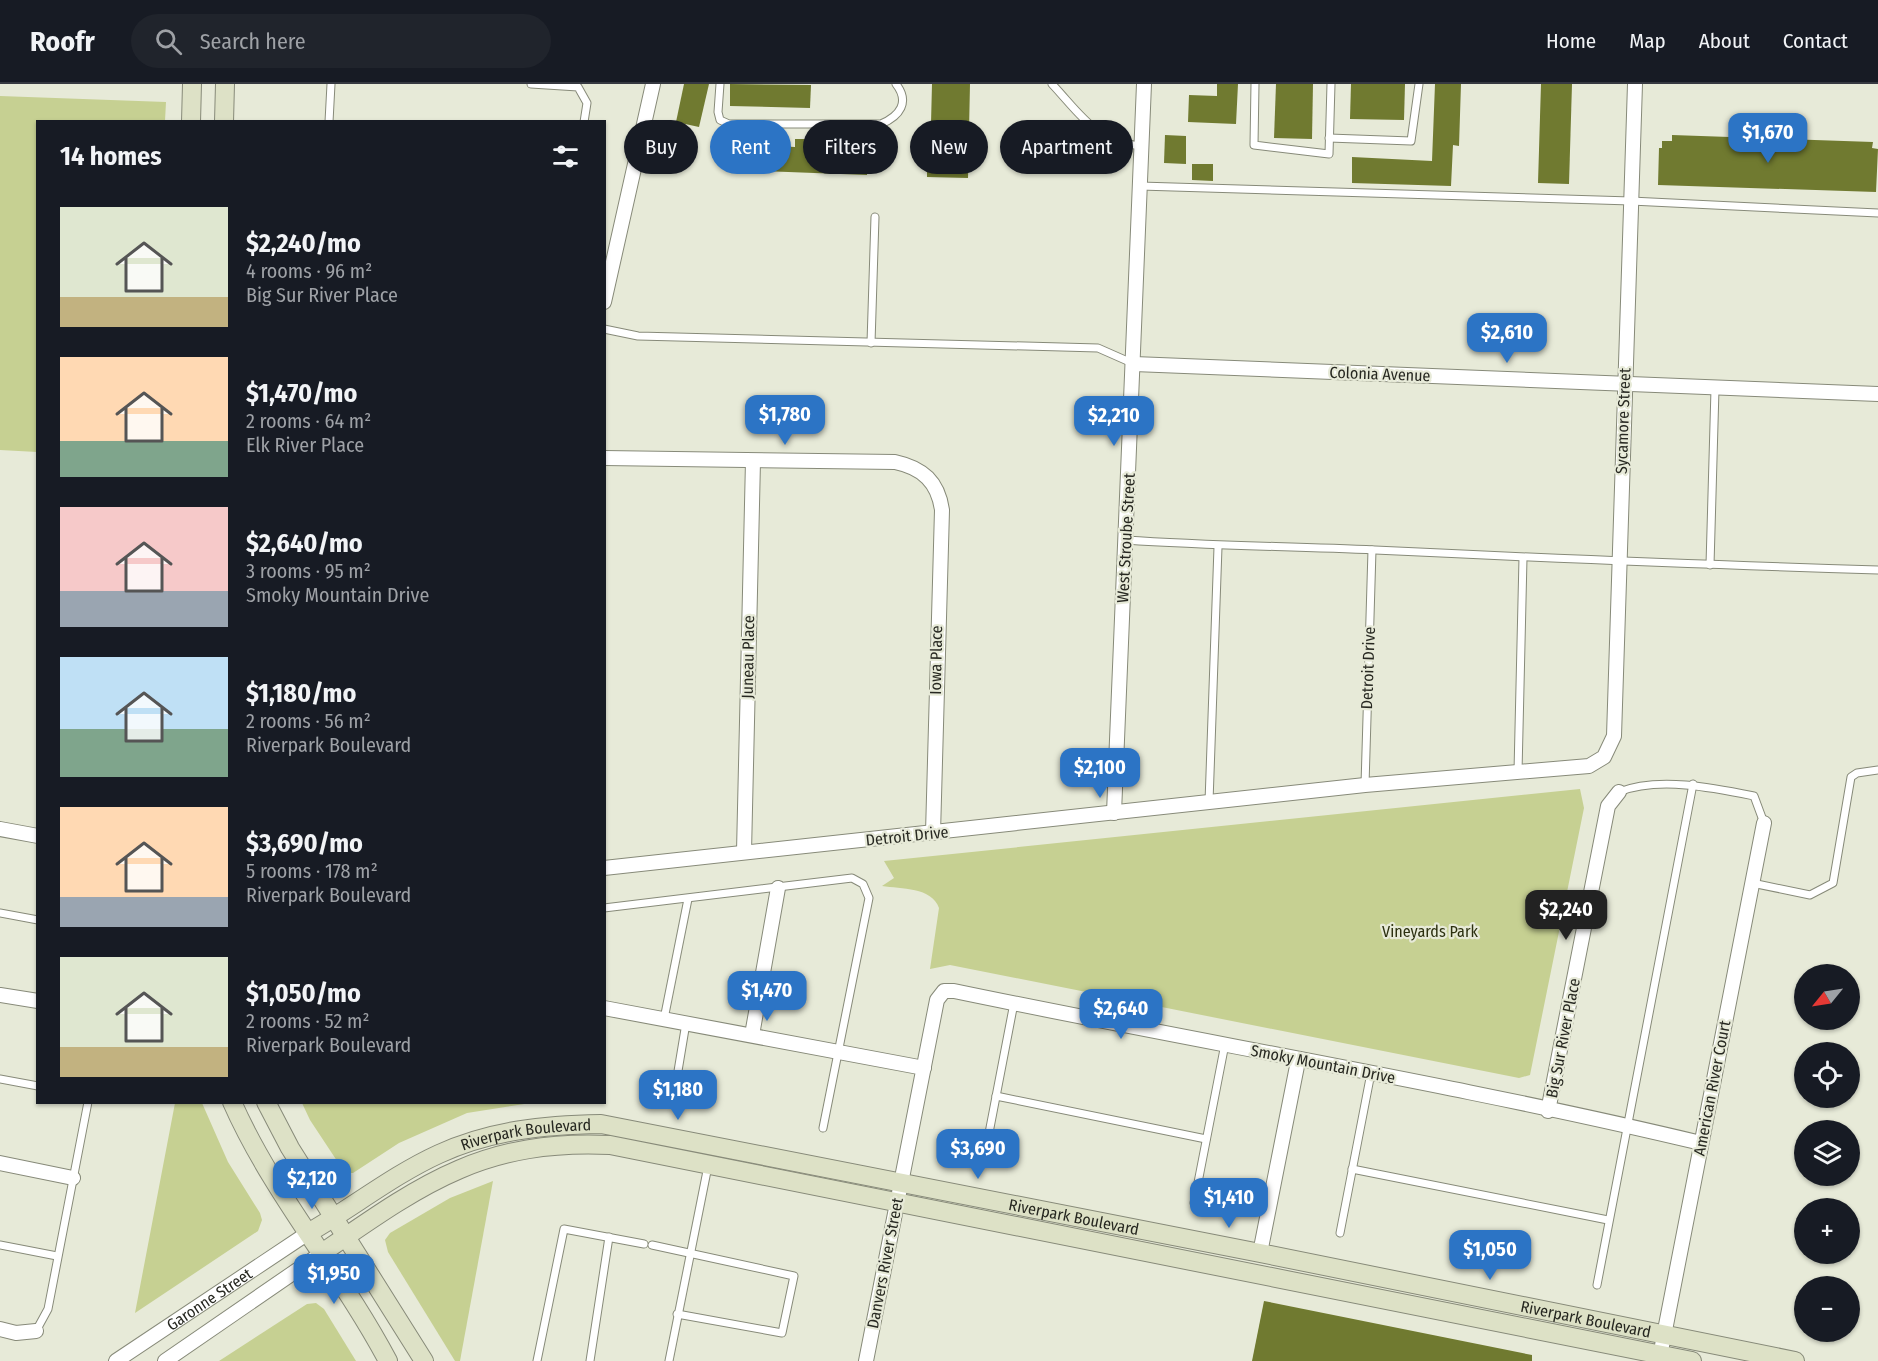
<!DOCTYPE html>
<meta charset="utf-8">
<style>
:root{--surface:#171b24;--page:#20242c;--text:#f1f3f6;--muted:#9ea1a6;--line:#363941;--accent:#2c74c5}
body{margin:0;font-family:"Fira Sans Condensed",sans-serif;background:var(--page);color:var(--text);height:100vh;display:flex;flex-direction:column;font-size:22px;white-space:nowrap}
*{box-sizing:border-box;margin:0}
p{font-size:20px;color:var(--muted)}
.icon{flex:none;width:33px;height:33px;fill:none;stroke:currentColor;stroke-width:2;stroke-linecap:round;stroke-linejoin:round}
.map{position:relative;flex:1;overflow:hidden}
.details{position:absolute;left:36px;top:36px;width:570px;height:984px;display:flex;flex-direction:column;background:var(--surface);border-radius:0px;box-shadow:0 2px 4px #0004}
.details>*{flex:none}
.top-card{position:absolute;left:624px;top:36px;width:570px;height:54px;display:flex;gap:12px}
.needle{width:39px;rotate:240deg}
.tools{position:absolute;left:1794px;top:880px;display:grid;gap:12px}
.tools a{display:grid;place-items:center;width:66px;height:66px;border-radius:50%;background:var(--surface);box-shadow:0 2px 4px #0004;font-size:30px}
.price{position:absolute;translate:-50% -51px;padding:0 14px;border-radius:12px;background:var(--accent);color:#fff;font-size:20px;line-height:39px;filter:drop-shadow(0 2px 3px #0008)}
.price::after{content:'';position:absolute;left:50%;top:36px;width:18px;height:14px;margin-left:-9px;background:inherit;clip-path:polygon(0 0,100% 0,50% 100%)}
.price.on{background:#222;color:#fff}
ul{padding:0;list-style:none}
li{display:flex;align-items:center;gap:18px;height:150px;padding:0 24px}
li span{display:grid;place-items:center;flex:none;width:168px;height:120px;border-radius:0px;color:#555}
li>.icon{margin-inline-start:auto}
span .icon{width:72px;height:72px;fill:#fffc;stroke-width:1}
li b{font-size:26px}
h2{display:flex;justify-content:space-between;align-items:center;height:72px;padding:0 24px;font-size:26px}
.pill{padding:0 21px;border-radius:27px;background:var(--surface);box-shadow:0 2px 4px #0004;font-size:21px;line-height:54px}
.pill.on{background:var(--accent);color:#fff}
header{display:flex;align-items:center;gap:36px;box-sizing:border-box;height:84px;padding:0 30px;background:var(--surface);border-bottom:2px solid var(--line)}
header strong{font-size:28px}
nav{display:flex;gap:33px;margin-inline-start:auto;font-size:21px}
.search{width:420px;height:54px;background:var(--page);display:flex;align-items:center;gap:15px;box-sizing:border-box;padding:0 21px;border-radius:33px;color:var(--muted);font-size:22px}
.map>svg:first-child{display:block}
.green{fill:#c6d092}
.building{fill:#707a30}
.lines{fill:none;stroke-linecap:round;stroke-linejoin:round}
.lane-casing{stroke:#878a79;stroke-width:9}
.street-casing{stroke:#878a79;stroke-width:16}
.secondary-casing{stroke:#878a79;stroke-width:20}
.lane{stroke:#fff;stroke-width:7}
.street{stroke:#fff;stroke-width:14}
.secondary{stroke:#dde1c6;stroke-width:18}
.labels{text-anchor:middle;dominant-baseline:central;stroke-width:4.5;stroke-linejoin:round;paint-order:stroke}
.street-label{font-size:16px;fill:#272821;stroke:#e7ead8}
.park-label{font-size:16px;fill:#2c3010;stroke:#e7ead8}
</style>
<header>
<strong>Roofr</strong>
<div class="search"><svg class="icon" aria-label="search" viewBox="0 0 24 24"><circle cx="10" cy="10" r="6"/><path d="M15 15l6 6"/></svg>Search here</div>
<nav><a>Home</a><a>Map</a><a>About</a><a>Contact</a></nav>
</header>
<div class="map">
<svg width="1878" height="1277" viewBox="0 0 1878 1277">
<rect width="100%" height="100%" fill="#e7ead8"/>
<g class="green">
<polygon points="0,12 166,18 165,37 38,38 37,368 0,366"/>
<path d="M1580,705L1584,724L1530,991L1519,994L950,881L930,885L939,824C932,803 901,805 882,802L894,794L884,777Z"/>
<polygon points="175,1019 202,1019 228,1078 260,1129 262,1136 258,1147 135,1229"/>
<polygon points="302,1019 531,1019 467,1029 399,1059 353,1089 345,1089 310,1036"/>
<polygon points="493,1097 460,1277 455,1277 388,1168 385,1156 390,1149 450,1114"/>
<polygon points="316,1219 324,1225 356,1277 219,1277 307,1220"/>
</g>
<g class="building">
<polygon points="684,0 709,0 699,43 676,38"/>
<polygon points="730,0 811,1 810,24 730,22"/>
<polygon points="932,0 970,0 968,94 927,93 927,79 930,79"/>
<polygon points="1217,0 1238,0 1236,40 1188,38 1189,11 1217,12"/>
<polygon points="1276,0 1313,0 1312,55 1274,54"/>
<polygon points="1351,0 1405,0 1404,36 1350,35"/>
<polygon points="1435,0 1461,0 1459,62 1453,61 1451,102 1352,99 1352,73 1432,77"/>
<polygon points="1541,0 1572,0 1569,100 1538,99"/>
<polygon points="1165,51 1186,52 1186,80 1164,79"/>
<polygon points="1672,51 1873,58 1872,64 1878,65 1876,108 1658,101 1659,64 1662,64 1662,57 1672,57"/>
<polygon points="795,55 810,55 809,67 868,70 867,91 737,86 738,60 795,63"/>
<polygon points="1192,80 1213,80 1213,97 1192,96"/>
<polygon points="1264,1217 1532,1271 1532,1277 1252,1277"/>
</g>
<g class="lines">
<g class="lane-casing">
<g id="lane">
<polyline points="531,0 578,3 587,19 584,38"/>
<path d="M720,0L718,28L720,36L729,40H881C900,32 910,18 896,0"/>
<path d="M1052,0C1081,31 1095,57 1140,62"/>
<polyline points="1255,0 1254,61 1329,70 1331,0"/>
<polyline points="329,38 331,0"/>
<polyline points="1329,54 1411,57 1419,0"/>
<polyline points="1140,102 1631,117 1878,129"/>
<polyline points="604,245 638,252 1098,264 1132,279"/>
<polyline points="871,259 875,133"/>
<path d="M1126,456C1209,462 1292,462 1375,466C1543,474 1710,481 1878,486"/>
<polyline points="1710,481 1715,305"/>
<polyline points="1518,688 1523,474"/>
<polyline points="1365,701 1372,466"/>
<path d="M1619,708C1658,692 1715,704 1754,712L1764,739"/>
<polyline points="1209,718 1218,463"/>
<polyline points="1752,799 1810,811 1833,799 1851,693 1857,689 1878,686"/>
<polyline points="604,824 852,794 863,800 869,814 823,1044"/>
<polyline points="0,829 38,836"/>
<polyline points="664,935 688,815"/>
<polyline points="0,995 38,1002"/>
<polyline points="674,1011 686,939"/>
<polyline points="996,1012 1206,1055"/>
<polyline points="984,1075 1014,919"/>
<polyline points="1352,1085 1608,1136"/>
<polyline points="1194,1119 1225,960"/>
<polyline points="1340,1149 1371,989"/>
<polyline points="0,1161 57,1172"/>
<polyline points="652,1161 794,1192 782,1249 677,1230"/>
<polyline points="1597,1201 1693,700"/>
<polyline points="36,1247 48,1225 88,1018"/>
<polyline points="537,1277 564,1145 644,1160"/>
<polyline points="590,1277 609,1153"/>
<polyline points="669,1277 708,1082"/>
</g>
</g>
<g class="street-casing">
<g id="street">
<polyline points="604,218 653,0"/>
<polyline points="1134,280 1878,310"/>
<path d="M604,374L895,378C923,384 938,398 942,426L933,749"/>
<polyline points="1114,729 1144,0"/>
<polyline points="0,745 38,752"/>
<polyline points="744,768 753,377"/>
<polyline points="604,784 1365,701 1589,682 1604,673 1614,652 1635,0"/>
<polyline points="0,911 38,917"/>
<polyline points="604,924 924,984"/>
<polyline points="752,951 778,804"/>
<polyline points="1548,1027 1608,722 1619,708"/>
<polyline points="0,1079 73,1094"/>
<polyline points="1260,1169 1298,977"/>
<polyline points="0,1245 16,1249 36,1247"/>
<path id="s1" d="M116,1277L308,1149"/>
<polyline points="165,1277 322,1169"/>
<path d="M866,1277L937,916L944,907H954C1203,959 1454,1000 1701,1059"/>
<polyline points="1659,1277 1764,739"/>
</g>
</g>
<g class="secondary-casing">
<g id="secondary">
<polyline points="191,38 192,0"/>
<polyline points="224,38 225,0"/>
<path d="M232,1018C273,1111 341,1188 388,1277"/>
<polyline points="266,1018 290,1064 424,1277"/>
<path id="s2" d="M308,1149C352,1124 393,1091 439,1070C491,1046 545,1041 601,1040L1260,1169L1795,1277"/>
<path d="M322,1169C422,1100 483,1055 610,1061L1692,1277"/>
</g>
</g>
<use href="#lane" class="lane"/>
<use href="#street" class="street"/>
<use href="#secondary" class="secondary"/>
</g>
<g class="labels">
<g class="street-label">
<text transform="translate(1380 290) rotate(2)">Colonia Avenue</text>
<text transform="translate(1623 337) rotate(-88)">Sycamore Street</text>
<text transform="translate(1126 454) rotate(-87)">West Stroube Street</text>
<text transform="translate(748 573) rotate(-89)">Juneau Place</text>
<text transform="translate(936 576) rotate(-89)">Iowa Place</text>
<text transform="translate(1368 584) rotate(-88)">Detroit Drive</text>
<text transform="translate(907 752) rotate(-6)">Detroit Drive</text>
<text transform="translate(1563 954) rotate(-79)">Big Sur River Place</text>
<text transform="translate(1323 980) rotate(11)">Smoky Mountain Drive</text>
<text transform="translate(1712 1004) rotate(-79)">American River Court</text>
<text stroke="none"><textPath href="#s2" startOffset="243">Riverpark Boulevard</textPath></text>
<text stroke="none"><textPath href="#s2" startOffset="801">Riverpark Boulevard</textPath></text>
<text transform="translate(885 1179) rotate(-79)">Danvers River Street</text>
<text stroke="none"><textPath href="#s1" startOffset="112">Garonne Street</textPath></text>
<text stroke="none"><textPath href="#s2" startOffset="1323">Riverpark Boulevard</textPath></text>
</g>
<g class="park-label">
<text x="1430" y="847">Vineyards Park</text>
</g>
</g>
</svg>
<div class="tools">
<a><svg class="needle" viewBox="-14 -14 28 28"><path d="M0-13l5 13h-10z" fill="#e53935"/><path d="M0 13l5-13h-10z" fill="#9ea1a6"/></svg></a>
<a><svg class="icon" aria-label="locate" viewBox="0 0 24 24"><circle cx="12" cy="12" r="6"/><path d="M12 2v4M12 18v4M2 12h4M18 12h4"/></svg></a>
<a><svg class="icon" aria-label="layers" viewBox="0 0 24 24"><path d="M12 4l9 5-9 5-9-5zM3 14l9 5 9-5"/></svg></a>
<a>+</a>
<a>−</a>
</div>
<b class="price" style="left:1768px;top:80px">$1,670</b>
<b class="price" style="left:1507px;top:280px">$2,610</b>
<b class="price" style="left:785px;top:362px">$1,780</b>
<b class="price" style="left:1114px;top:363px">$2,210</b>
<b class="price" style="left:1100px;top:715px">$2,100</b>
<b class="price on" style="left:1566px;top:857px">$2,240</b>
<b class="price" style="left:767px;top:938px">$1,470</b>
<b class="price" style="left:1121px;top:956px">$2,640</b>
<b class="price" style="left:678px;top:1037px">$1,180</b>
<b class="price" style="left:978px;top:1096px">$3,690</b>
<b class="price" style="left:312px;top:1126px">$2,120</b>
<b class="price" style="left:1229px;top:1145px">$1,410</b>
<b class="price" style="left:1490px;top:1197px">$1,050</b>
<b class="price" style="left:334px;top:1221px">$1,950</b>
<div class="top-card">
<a class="pill">Buy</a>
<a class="pill on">Rent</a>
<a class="pill">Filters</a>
<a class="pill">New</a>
<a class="pill">Apartment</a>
</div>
<section class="details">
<h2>14 homes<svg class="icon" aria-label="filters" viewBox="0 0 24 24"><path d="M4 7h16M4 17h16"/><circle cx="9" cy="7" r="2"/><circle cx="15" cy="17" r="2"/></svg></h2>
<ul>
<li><span style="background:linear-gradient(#dfe7d0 75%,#c2b280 0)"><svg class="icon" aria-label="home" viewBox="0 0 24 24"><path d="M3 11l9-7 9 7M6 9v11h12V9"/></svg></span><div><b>$2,240/mo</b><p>4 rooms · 96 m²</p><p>Big Sur River Place</p></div></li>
<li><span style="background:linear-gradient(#ffd9b3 70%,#7fa58c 0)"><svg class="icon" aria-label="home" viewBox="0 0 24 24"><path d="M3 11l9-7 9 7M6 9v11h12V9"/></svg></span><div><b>$1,470/mo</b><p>2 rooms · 64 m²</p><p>Elk River Place</p></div></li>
<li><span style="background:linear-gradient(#f6c9c9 70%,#9aa5b1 0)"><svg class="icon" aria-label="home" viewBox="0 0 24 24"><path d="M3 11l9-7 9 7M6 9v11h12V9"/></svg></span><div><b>$2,640/mo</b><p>3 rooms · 95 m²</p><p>Smoky Mountain Drive</p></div></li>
<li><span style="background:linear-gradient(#bfe0f5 60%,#7fa58c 0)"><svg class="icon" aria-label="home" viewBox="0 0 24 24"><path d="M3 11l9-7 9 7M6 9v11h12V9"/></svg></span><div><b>$1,180/mo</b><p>2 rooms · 56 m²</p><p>Riverpark Boulevard</p></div></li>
<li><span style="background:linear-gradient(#ffd9b3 75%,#9aa5b1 0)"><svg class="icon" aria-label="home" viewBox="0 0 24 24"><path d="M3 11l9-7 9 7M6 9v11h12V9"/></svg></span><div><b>$3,690/mo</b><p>5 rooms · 178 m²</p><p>Riverpark Boulevard</p></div></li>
<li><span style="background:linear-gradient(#dfe7d0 75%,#c2b280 0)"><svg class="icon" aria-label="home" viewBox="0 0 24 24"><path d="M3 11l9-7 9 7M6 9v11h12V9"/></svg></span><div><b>$1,050/mo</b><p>2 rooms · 52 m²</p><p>Riverpark Boulevard</p></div></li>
</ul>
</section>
</div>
